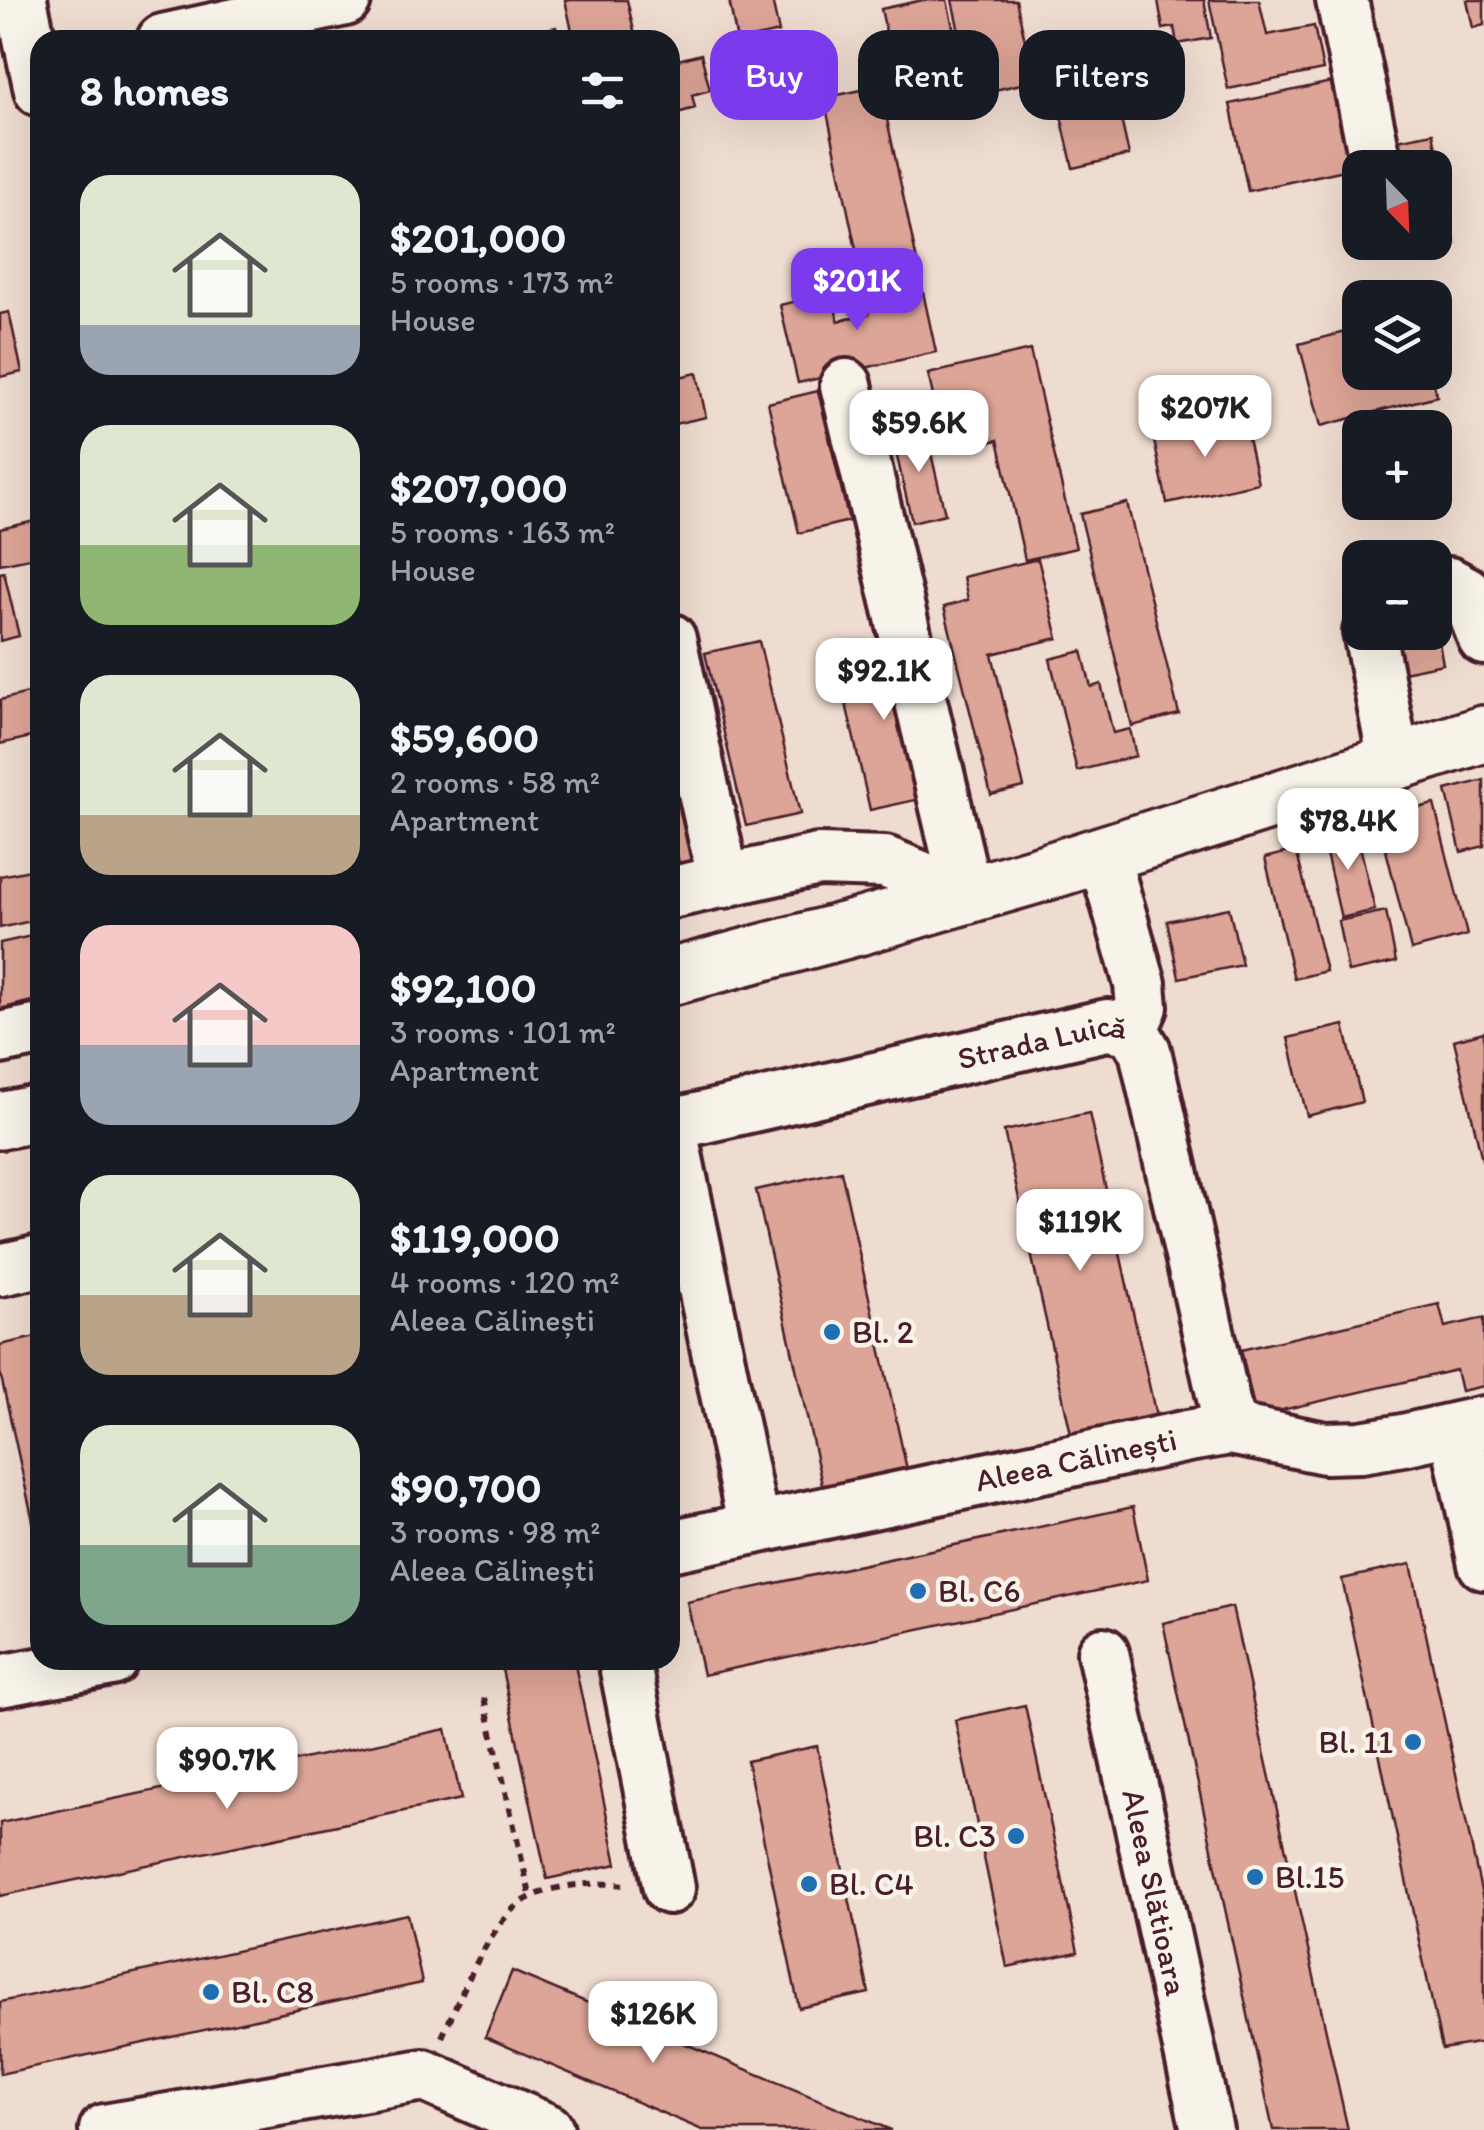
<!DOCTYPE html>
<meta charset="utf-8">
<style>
:root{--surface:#171b24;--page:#20242c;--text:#f1f3f6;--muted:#9ea1a6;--accent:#7c3aed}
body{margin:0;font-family:Itim,sans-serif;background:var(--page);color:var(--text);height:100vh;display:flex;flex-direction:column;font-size:38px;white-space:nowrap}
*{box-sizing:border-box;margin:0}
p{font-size:32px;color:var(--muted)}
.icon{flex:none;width:55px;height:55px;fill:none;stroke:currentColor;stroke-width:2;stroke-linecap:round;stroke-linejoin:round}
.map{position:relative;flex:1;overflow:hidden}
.drawer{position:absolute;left:30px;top:30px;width:650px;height:1640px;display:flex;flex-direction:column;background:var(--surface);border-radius:30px;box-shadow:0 10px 40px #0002}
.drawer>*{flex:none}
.guide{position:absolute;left:710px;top:30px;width:622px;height:90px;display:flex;gap:20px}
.needle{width:65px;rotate:157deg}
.tools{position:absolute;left:1342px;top:150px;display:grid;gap:20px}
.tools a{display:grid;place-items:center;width:110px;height:110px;border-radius:20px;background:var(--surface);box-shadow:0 10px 40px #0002;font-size:50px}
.price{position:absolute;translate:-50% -85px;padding:0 22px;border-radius:20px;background:#fff;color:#222;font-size:32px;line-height:65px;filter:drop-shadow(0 2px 5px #0008)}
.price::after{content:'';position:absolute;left:50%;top:60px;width:30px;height:22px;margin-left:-15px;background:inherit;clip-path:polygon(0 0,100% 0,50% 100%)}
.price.on{background:var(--accent);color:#fff}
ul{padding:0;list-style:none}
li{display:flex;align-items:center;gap:30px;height:250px;padding:0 50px}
li span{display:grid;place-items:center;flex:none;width:280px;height:200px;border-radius:30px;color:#555}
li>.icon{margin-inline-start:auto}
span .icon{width:120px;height:120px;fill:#fffc;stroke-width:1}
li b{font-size:42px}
h2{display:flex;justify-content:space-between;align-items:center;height:120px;padding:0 50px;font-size:42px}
.pill{padding:0 35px;border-radius:30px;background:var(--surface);box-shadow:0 10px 40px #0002;font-size:35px;line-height:90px}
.pill.on{background:var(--accent);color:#fff}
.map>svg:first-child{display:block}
.building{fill:#dda597;stroke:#4a1f2b;stroke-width:2.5}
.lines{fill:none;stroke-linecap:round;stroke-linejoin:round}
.minor-casing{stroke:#4a1f2b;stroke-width:58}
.major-casing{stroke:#4a1f2b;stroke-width:62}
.path{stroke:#4a1f2b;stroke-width:6;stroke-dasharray:8 8;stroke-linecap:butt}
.minor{stroke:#f7f3e8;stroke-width:50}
.major{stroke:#f7f3e8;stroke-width:55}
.poi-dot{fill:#1f6fb2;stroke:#f7f3e8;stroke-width:4}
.labels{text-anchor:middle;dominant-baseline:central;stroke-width:9;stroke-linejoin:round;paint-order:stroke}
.street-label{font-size:32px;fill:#4a1f2b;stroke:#f7f3e8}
.poi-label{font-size:32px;fill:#4a1f2b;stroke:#f7f3e8;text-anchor:start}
</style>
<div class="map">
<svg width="1484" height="2130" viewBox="0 0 1484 2130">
<rect width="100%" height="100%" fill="#efdcd0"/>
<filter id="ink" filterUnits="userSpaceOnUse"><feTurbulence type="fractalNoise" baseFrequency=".01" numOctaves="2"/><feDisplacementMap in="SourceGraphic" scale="20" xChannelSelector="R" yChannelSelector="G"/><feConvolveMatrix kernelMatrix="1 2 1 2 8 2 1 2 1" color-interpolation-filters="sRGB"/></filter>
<g filter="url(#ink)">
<g class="building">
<polygon points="565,0 627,0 636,40 574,40"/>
<polygon points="729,0 772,0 779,32 737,41"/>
<polygon points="923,0 947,0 962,67 897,81 881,9"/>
<polygon points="952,0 1016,0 1034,81 973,95"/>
<polygon points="1158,0 1204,0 1211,38 1177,44 1174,27 1163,29"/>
<polygon points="1209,0 1259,0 1267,35 1314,26 1323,70 1228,89"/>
<polygon points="1467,0 1484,0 1484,25 1473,28"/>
<polygon points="556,27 559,40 497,40"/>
<polygon points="701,54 710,90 692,95 695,108 670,115 670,62"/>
<polygon points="1108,60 1129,155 1073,168 1051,73"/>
<polygon points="1331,82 1349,169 1248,191 1230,104"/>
<polygon points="880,86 919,271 863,283 824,98"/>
<polygon points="1433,133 1455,244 1409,253 1407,242 1435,242 1435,168 1392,168 1387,142"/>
<polygon points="921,283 936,352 798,383 780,305 832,293 838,321 869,314 866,296"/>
<polygon points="9,312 22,372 0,377 0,314"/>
<polygon points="1360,328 1360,372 1431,372 1437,396 1321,426 1299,344"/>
<polygon points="1030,350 1076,548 1025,560 998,440 946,452 928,374"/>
<polygon points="697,373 706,417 670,425 670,379"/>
<polygon points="818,391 849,521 799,533 768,403"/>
<polygon points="1243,416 1258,483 1167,503 1153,436"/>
<polygon points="925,427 945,514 912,522 892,435"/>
<polygon points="1127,503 1179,714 1132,726 1080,514"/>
<polygon points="39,520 40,556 0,564 0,529"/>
<polygon points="1038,559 1058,638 992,654 1024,787 991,795 944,607 968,600 963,577"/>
<polygon points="4,572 19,636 0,641 0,573"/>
<polygon points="1435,620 1443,664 1398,673 1390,632 1435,632"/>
<polygon points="897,635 933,796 870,810 834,650"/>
<polygon points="759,641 800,814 746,826 705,653"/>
<polygon points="1082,651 1091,687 1101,684 1113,733 1130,729 1136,756 1077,771 1050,659"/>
<polygon points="40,690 40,735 0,744 0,700"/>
<polygon points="670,739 709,857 679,863 670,820"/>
<polygon points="1484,780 1484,846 1461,852 1446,790"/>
<polygon points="1434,804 1467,935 1411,950 1378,818"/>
<polygon points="1356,829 1375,910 1341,918 1322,836"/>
<polygon points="1296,850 1326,971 1294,979 1265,858"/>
<polygon points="40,868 40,919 0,928 0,876"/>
<polygon points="1229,908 1242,965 1179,978 1167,921"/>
<polygon points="1386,911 1396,962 1348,972 1338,921"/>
<polygon points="40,934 40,999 0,1009 0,943"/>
<polygon points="1344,1025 1362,1102 1307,1116 1288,1038"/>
<polygon points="1484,1032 1484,1168 1454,1040"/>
<polygon points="1089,1113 1156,1416 1071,1434 1004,1131"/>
<polygon points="841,1171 908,1474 824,1493 756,1190"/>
<polygon points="1439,1304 1445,1327 1484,1318 1484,1386 1461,1391 1456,1370 1256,1416 1241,1350"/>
<polygon points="40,1336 40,1553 0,1372 0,1345"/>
<polygon points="1133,1507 1148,1580 703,1675 687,1602"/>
<polygon points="1411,1564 1484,1905 1484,2042 1442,2049 1342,1579"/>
<polygon points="1232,1607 1348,2130 1273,2130 1163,1623"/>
<polygon points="500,1660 574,1660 617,1864 547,1879"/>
<polygon points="1025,1705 1078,1952 1007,1967 955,1720"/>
<polygon points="446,1729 461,1799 0,1896 0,1823"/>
<polygon points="817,1746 869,1993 799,2008 747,1761"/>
<polygon points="407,1914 422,1983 0,2074 0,2002"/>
<polygon points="512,1971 891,2130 702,2130 485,2037"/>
</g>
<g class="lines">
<g class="minor-casing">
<g id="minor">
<polyline points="21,0 40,90"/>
<polyline points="1342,0 1377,168"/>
<polyline points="163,40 345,0"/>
<polyline points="846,385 967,896"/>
<polyline points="1435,583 1449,583 1466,592 1484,639"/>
<polyline points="1369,632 1394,761"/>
<polyline points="670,639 724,882"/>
<polyline points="1103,854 1140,984 1142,1007 1132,1029"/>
<polyline points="670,893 818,860 885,862 967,896"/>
<polyline points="0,1038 40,1030"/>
<path id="s1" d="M670,1125L1107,1025L1132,1029L1145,1051L1230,1429"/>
<polyline points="670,1125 754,1528"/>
<polyline points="0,1270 40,1261"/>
<polyline points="1455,1429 1484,1564"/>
<path id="s2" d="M670,1546L1188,1436L1230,1429L1325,1448L1361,1447L1403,1440L1484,1422"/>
<path id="s3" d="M1103,1653L1207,2130"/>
<polyline points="624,1660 669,1888"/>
<polyline points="0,1681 112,1660"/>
<polyline points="105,2130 423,2075 548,2130"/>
</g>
</g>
<g class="major-casing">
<g id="major">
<polyline points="670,977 858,927 1040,874 1484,734"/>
<polyline points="0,1121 40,1113"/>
</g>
</g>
<g class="path">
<polyline points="484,1698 531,1899"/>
<path d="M442,2037C460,1998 483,1939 513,1909C539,1885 590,1881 623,1885"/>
</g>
<use href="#minor" class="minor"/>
<use href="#major" class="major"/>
</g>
</g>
<g class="poi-dot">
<circle cx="832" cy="1332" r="10"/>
<circle cx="918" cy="1591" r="10"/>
<circle cx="1413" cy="1742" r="10"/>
<circle cx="1016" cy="1836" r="10"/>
<circle cx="1255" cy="1877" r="10"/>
<circle cx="809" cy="1884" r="10"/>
<circle cx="211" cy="1992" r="10"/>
</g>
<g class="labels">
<g class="street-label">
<text stroke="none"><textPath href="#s1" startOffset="382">Strada Luică</textPath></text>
<text stroke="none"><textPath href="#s2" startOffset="415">Aleea Călinești</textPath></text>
<text stroke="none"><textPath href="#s3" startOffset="245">Aleea Slătioara</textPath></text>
</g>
<g class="poi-label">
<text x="852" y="1332">Bl. 2</text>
<text x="938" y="1591">Bl. C6</text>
<text x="1393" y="1742" text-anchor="end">Bl. 11</text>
<text x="996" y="1836" text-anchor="end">Bl. C3</text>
<text x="1275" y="1877">Bl.15</text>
<text x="829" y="1884">Bl. C4</text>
<text x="231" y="1992">Bl. C8</text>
</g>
</g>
</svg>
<div class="tools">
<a><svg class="needle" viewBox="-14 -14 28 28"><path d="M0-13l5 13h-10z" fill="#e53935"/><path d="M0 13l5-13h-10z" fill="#9ea1a6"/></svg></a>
<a><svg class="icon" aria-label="layers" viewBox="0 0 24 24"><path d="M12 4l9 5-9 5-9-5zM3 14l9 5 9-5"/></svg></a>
<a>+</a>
<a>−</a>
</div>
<b class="price on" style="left:857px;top:333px">$201K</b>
<b class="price" style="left:1205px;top:460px">$207K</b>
<b class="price" style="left:919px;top:475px">$59.6K</b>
<b class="price" style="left:884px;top:723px">$92.1K</b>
<b class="price" style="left:1348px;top:873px">$78.4K</b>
<b class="price" style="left:1080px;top:1274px">$119K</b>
<b class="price" style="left:227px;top:1812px">$90.7K</b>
<b class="price" style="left:653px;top:2066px">$126K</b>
<div class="guide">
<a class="pill on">Buy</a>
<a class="pill">Rent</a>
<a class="pill">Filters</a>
</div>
<section class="drawer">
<h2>8 homes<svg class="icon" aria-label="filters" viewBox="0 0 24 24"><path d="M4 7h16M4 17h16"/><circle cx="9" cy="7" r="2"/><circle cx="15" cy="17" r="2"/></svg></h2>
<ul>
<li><span style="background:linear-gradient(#dfe7d0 75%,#9aa5b1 0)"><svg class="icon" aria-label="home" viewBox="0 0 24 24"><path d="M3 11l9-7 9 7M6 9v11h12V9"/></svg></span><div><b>$201,000</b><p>5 rooms · 173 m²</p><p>House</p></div></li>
<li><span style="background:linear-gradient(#dfe7d0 60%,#8fb573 0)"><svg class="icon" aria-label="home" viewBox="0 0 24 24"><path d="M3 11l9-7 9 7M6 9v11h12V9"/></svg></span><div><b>$207,000</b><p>5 rooms · 163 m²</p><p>House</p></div></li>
<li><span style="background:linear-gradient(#dfe7d0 70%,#b9a48a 0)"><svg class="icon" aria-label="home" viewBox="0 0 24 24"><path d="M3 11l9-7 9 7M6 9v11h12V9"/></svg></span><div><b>$59,600</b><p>2 rooms · 58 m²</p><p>Apartment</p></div></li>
<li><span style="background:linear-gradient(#f6c9c9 60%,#9aa5b1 0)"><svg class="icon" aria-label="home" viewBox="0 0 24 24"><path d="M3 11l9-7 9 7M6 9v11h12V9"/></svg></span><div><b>$92,100</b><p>3 rooms · 101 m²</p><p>Apartment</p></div></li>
<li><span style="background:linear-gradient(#dfe7d0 60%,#b9a48a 0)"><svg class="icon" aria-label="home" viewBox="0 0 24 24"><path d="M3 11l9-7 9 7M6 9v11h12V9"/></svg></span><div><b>$119,000</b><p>4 rooms · 120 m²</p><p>Aleea Călinești</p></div></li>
<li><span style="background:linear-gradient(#dfe7d0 60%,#7fa58c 0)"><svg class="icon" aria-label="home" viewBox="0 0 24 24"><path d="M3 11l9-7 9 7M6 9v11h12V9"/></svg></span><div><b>$90,700</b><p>3 rooms · 98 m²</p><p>Aleea Călinești</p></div></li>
</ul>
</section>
</div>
